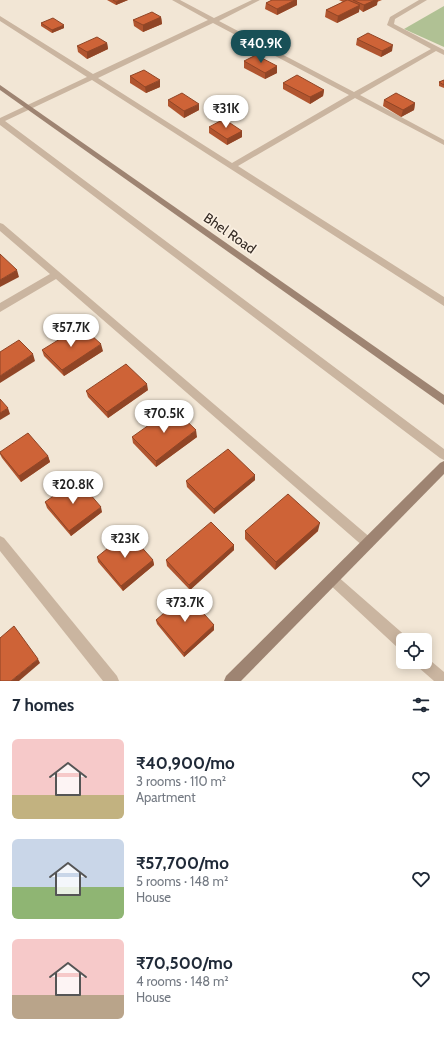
<!DOCTYPE html>
<meta charset="utf-8">
<style>
:root{--surface:#fff;--page:#f6f6f7;--text:#1f2937;--muted:#747a83;--accent:#185057}
body{margin:0;font-family:Cabin,sans-serif;background:var(--page);color:var(--text);height:100vh;display:flex;flex-direction:column;font-size:15px;white-space:nowrap}
*{box-sizing:border-box;margin:0}
p{font-size:13px;color:var(--muted)}
.icon{flex:none;width:22px;height:22px;fill:none;stroke:currentColor;stroke-width:2;stroke-linecap:round;stroke-linejoin:round}
.map{position:relative;height:681px;overflow:hidden}
.details{display:flex;flex-direction:column;background:var(--surface);flex:1}
.details>*{flex:none}
.buttons{position:absolute;left:396px;top:633px;display:grid;gap:8px}
.buttons a{display:grid;place-items:center;width:36px;height:36px;border-radius:6px;background:var(--surface);box-shadow:0 2px 10px #0003;font-size:20px}
.price{position:absolute;translate:-50% -34px;padding:0 9px;border-radius:14px;background:#fff;color:#222;font-size:13px;line-height:26px;filter:drop-shadow(0 1px 2px #0008)}
.price::after{content:'';position:absolute;left:50%;top:24px;width:12px;height:9px;margin-left:-6px;background:inherit;clip-path:polygon(0 0,100% 0,50% 100%)}
.price.selected{background:var(--accent);color:#fff}
ul{padding:0;list-style:none}
li{display:flex;align-items:center;gap:12px;height:100px;padding:0 12px}
li span{display:grid;place-items:center;flex:none;width:112px;height:80px;border-radius:6px;color:#555}
li>.icon{margin-inline-start:auto}
span .icon{width:48px;height:48px;fill:#fffc;stroke-width:1}
li b{font-size:17px}
h2{display:flex;justify-content:space-between;align-items:center;height:48px;padding:0 12px;font-size:17px}
.map>svg:first-child{display:block}
.green{fill:#b0c194}
.lines{fill:none;stroke-linecap:round;stroke-linejoin:round}
.lane{fill:#cab5a0;fill-rule:evenodd}
.street{fill:#cab5a0;fill-rule:evenodd}
.secondary{fill:#9e8472;fill-rule:evenodd}
.wall{fill:#b1552f}
.shaded-wall{fill:#904526}
.building{fill:#ce6337;stroke:#904526}
.labels{text-anchor:middle;dominant-baseline:central;stroke-width:3.5;stroke-linejoin:round;paint-order:stroke}
.street-label{font-size:14px;fill:#342a24;stroke:#faefe1}
</style>
<div class="map">
<svg width="444" height="681" viewBox="0 0 444 681">
<rect width="100%" height="100%" fill="#f2e6d5"/>
<polygon class="green" points="444,6 444,47 404,29"/>
<g class="lines">
<g class="lane">
<polygon points="332,573 336,575 408,638 408,640 403,640 403,650 398,648 328,583 326,579 328,575"/>
<polygon points="425,656 444,672 444,681 434,681 418,667 416,662 425,662"/>
</g>
<g class="street">
<path d="M172,0H180L214,18L252,0H260L219,21L354,92L431,49L387,25L390,17L419,0H427L395,19L394,24L444,50V55L436,51L360,95L444,140V145L355,98L238,166L444,297V306L92,80L5,121L444,449V460L440,458L0,125V118L87,77L0,21V16L93,74L208,20ZM213,23L349,95L232,163L98,78Z"/>
<polygon points="0,223 3,224 372,539 374,543 372,547 368,549 364,547 56,279 0,312 0,303 50,274 0,231"/>
<polygon points="0,536 4,538 117,676 119,681 103,681 0,551"/>
</g>
<g class="secondary">
<polygon points="0,85 444,395 444,405 0,90"/>
<polygon points="444,461 444,474 241,681 224,681 226,676 440,463"/>
</g>
</g>
<g class="wall">
<polygon points="107,0 128,0 116,5"/>
<polygon points="272,0 297,0 297,5 277,15 265,9 266,3"/>
<polygon points="339,0 382,0 377,2 377,5 363,12 359,9 359,12 337,23 325,17 326,10 343,2"/>
<polygon points="161,17 162,24 143,32 134,26 133,20"/>
<polygon points="41,23 64,28 52,33 41,26"/>
<polygon points="357,39 392,51 381,57 356,45"/>
<polygon points="107,43 108,49 87,59 78,52 77,46"/>
<polygon points="244,61 277,66 277,73 265,79 244,68"/>
<polygon points="130,76 160,87 146,93 130,83"/>
<polygon points="444,80 444,88 439,86 439,82"/>
<polygon points="283,83 324,90 323,96 310,104 283,89"/>
<polygon points="168,100 199,110 184,118 168,106"/>
<polygon points="384,100 415,103 414,110 401,117 383,106"/>
<polygon points="209,127 242,131 242,137 227,145 209,133"/>
<polygon points="42,350 103,351 64,376 44,356"/>
<polygon points="148,390 108,418 88,397 86,391"/>
<polygon points="132,437 197,437 156,467 133,443"/>
<polygon points="0,452 48,456 50,462 21,482 2,458 0,454"/>
<polygon points="255,480 214,514 187,487 186,481"/>
<polygon points="45,502 102,512 71,536 47,508"/>
<polygon points="245,531 318,531 275,570 245,539"/>
<polygon points="234,545 234,550 190,590 167,566 166,560"/>
<polygon points="97,557 153,560 154,565 123,591 98,562"/>
<polygon points="156,620 214,630 184,657 157,624"/>
</g>
<g class="shaded-wall">
<polygon points="120,0 128,0 116,5 116,2"/>
<polygon points="295,0 297,0 297,5 277,15 277,9"/>
<polygon points="375,0 378,0 377,5 363,12 364,5"/>
<polygon points="360,5 359,12 337,23 338,16"/>
<polygon points="161,17 162,24 143,32 143,25"/>
<polygon points="64,25 64,28 52,33 52,30"/>
<polygon points="107,43 108,49 87,59 87,52"/>
<polygon points="393,45 392,51 381,57 382,51"/>
<polygon points="277,66 277,73 265,79 265,73"/>
<polygon points="160,80 160,87 146,93 145,87"/>
<polygon points="324,90 323,96 310,104 310,97"/>
<polygon points="415,103 414,110 401,117 403,110"/>
<polygon points="199,104 199,110 184,118 184,111"/>
<polygon points="242,131 242,137 227,145 227,139"/>
<polygon points="17,270 19,277 0,287 0,280"/>
<polygon points="101,344 103,351 64,376 62,370"/>
<polygon points="33,354 35,361 0,383 0,376"/>
<polygon points="147,384 148,390 108,418 107,412"/>
<polygon points="8,408 10,414 0,420 0,413"/>
<polygon points="196,430 197,437 156,467 156,461"/>
<polygon points="48,456 50,462 21,482 19,476"/>
<polygon points="255,475 255,480 214,514 214,509"/>
<polygon points="101,507 102,512 71,536 69,531"/>
<polygon points="320,523 318,531 275,570 276,562"/>
<polygon points="234,545 234,550 190,590 189,585"/>
<polygon points="153,560 154,565 123,591 121,586"/>
<polygon points="214,625 214,630 184,657 184,653"/>
<polygon points="38,659 40,663 19,681 11,681"/>
</g>
<g class="building">
<polygon points="113,0 120,0 116,2"/>
<polygon points="272,0 295,0 277,9 266,3"/>
<polygon points="347,0 348,0 360,5 338,16 326,10"/>
<polygon points="353,0 375,0 364,5"/>
<polygon points="152,12 161,17 143,25 133,20"/>
<polygon points="53,18 64,25 52,30 41,23"/>
<polygon points="368,33 393,45 382,51 357,39"/>
<polygon points="97,37 107,43 87,52 77,46"/>
<polygon points="256,55 277,66 265,73 244,61"/>
<polygon points="144,70 160,80 145,87 130,76"/>
<polygon points="297,75 324,90 310,97 283,83"/>
<polygon points="444,80 444,85 439,82"/>
<polygon points="182,93 199,104 184,111 168,100"/>
<polygon points="396,93 415,103 403,110 384,100"/>
<polygon points="224,119 242,131 227,139 209,127"/>
<polygon points="0,254 17,270 0,280"/>
<polygon points="81,326 101,344 62,370 42,350"/>
<polygon points="19,340 33,354 0,376 0,352"/>
<polygon points="126,364 147,384 107,412 86,391"/>
<polygon points="0,399 8,408 0,413"/>
<polygon points="173,408 196,430 156,461 132,437"/>
<polygon points="28,433 48,456 19,476 0,453 0,452"/>
<polygon points="228,449 255,475 214,509 186,481"/>
<polygon points="77,479 101,507 69,531 45,502"/>
<polygon points="288,494 320,523 276,562 245,531"/>
<polygon points="211,522 234,545 189,585 166,560"/>
<polygon points="128,532 153,560 121,586 97,557"/>
<polygon points="186,594 214,625 184,653 156,620"/>
<polygon points="14,626 38,659 11,681 0,681 0,638"/>
</g>
<g class="labels">
<g class="street-label">
<text transform="translate(230 233) rotate(35)">Bhel Road</text>
</g>
</g>
</svg>
<div class="buttons">
<a><svg class="icon" aria-label="locate" viewBox="0 0 24 24"><circle cx="12" cy="12" r="6"/><path d="M12 2v4M12 18v4M2 12h4M18 12h4"/></svg></a>
</div>
<b class="price selected" style="left:261px;top:64px">₹40.9K</b>
<b class="price" style="left:226px;top:129px">₹31K</b>
<b class="price" style="left:71px;top:348px">₹57.7K</b>
<b class="price" style="left:164px;top:434px">₹70.5K</b>
<b class="price" style="left:73px;top:505px">₹20.8K</b>
<b class="price" style="left:125px;top:559px">₹23K</b>
<b class="price" style="left:185px;top:623px">₹73.7K</b>
</div>
<section class="details">
<h2>7 homes<svg class="icon" aria-label="filters" viewBox="0 0 24 24"><path d="M4 7h16M4 17h16"/><circle cx="9" cy="7" r="2"/><circle cx="15" cy="17" r="2"/></svg></h2>
<ul>
<li><span style="background:linear-gradient(#f6c9c9 70%,#c2b280 0)"><svg class="icon" aria-label="home" viewBox="0 0 24 24"><path d="M3 11l9-7 9 7M6 9v11h12V9"/></svg></span><div><b>₹40,900/mo</b><p>3 rooms · 110 m²</p><p>Apartment</p></div><svg class="icon" aria-label="heart" viewBox="0 0 24 24"><path d="M12 20l-8-8c-3-5 5-10 8-4 3-6 11-1 8 4z"/></svg></li>
<li><span style="background:linear-gradient(#c9d6e8 60%,#8fb573 0)"><svg class="icon" aria-label="home" viewBox="0 0 24 24"><path d="M3 11l9-7 9 7M6 9v11h12V9"/></svg></span><div><b>₹57,700/mo</b><p>5 rooms · 148 m²</p><p>House</p></div><svg class="icon" aria-label="heart" viewBox="0 0 24 24"><path d="M12 20l-8-8c-3-5 5-10 8-4 3-6 11-1 8 4z"/></svg></li>
<li><span style="background:linear-gradient(#f6c9c9 70%,#b9a48a 0)"><svg class="icon" aria-label="home" viewBox="0 0 24 24"><path d="M3 11l9-7 9 7M6 9v11h12V9"/></svg></span><div><b>₹70,500/mo</b><p>4 rooms · 148 m²</p><p>House</p></div><svg class="icon" aria-label="heart" viewBox="0 0 24 24"><path d="M12 20l-8-8c-3-5 5-10 8-4 3-6 11-1 8 4z"/></svg></li>
</ul>
</section>
